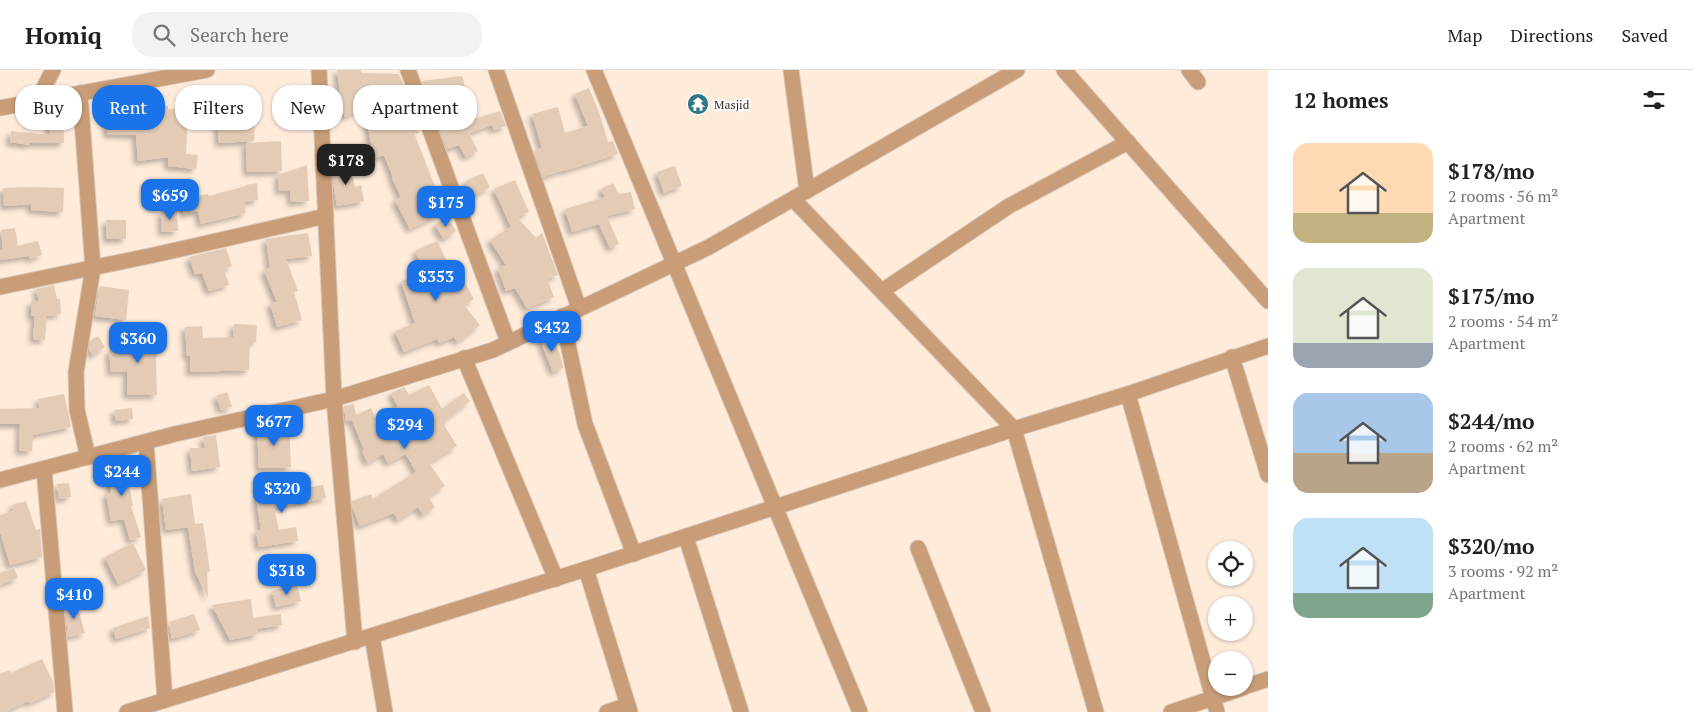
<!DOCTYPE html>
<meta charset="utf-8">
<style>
:root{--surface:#fff;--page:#f2f2f2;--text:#202124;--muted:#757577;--line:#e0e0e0;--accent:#1a73e8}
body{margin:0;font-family:"PT Serif",serif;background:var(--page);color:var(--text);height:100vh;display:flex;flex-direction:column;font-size:19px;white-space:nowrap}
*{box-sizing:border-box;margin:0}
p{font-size:16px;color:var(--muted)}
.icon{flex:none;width:28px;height:28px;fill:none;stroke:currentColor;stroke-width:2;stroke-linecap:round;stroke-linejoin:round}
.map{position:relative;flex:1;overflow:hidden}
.side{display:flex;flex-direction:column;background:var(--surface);width:425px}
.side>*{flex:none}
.banner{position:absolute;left:15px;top:15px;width:475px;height:45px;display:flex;gap:10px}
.tools{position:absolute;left:1208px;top:471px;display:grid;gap:10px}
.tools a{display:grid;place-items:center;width:45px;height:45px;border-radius:50%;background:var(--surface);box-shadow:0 1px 4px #0004;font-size:25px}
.price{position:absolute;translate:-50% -42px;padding:0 11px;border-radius:10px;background:var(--accent);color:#fff;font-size:16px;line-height:32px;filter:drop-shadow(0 1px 2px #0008)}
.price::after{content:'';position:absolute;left:50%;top:30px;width:15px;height:11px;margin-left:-8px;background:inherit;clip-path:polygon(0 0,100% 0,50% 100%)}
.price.selected{background:#222;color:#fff}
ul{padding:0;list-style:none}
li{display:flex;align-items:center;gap:15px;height:125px;padding:0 25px}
li span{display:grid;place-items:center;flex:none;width:140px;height:100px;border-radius:15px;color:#555}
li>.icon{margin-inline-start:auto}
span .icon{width:60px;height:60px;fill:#fffc;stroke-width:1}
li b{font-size:21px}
h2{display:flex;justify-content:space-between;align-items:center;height:60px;padding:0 25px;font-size:21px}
.tag{padding:0 18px;border-radius:20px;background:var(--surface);box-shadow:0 1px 4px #0004;font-size:18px;line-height:45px}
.tag.selected{background:var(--accent);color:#fff}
header{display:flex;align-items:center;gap:30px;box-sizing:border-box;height:70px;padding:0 25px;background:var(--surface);border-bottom:1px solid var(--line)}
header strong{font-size:24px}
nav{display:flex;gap:28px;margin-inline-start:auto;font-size:18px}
.search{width:350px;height:45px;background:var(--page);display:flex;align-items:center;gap:12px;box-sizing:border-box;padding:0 18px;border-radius:20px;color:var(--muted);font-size:19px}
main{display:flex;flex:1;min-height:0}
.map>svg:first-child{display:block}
.building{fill:#e3cbb6;filter:url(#shadow)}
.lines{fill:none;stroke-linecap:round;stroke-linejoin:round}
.minor-casing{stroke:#dac8b9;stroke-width:17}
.minor{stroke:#c89d77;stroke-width:15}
.labels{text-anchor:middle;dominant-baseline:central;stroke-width:4;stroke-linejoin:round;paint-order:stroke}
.poi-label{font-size:12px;fill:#342a22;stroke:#fff;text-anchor:start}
</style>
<header>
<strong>Homiq</strong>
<div class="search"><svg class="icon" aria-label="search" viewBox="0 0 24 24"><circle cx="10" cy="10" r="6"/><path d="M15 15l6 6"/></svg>Search here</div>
<nav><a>Map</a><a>Directions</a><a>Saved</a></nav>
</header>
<main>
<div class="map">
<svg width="1268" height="642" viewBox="0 0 1268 642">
<defs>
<filter id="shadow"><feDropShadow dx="-4" dy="4" stdDeviation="2.5" flood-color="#0004"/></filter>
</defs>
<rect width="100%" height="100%" fill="#feebda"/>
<g class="building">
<polygon points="337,0 361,0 361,3 399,4 408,26 401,27 405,48 415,47 419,63 414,63 438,124 427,128 437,146 410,159 395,130 401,127 392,108 393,107 384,85 369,90 366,80 372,78 364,38 345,47 338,32 341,30"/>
<polygon points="462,6 474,49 500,41 506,56 494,60 492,55 469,63 478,81 466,87 459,75 447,79 435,47 437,47 430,23 427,24 422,11"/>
<polygon points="589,18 599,42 608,72 613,71 618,84 564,101 564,100 543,107 534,81 542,78 532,44 558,37 565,63 588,56 575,24"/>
<polygon points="143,34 168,36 168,39 188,39 186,84 198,85 196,99 168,96 168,87 138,91 136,65 107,64 107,43 143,44"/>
<polygon points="255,45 254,71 219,73 217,48"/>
<polygon points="49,47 63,47 64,73 30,73 30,75 10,72 11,61 49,65"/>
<polygon points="281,71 282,101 247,102 246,73"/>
<polygon points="349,93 355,117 361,115 364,131 337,136 334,119 333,96"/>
<polygon points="307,95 309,131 291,132 290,120 279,121 278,105"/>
<polygon points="675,96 682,116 664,123 657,102"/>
<polygon points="483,103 490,117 473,126 465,112"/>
<polygon points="515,110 529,142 517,147 536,168 542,163 558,205 547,209 554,227 527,238 515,218 506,221 498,198 506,195 490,170 511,157 494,119"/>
<polygon points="257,113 258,130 244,132 246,143 201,154 198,141 184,144 181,129 208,124 209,126 246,116 246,115"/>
<polygon points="613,113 619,124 631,122 635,139 607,146 619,174 610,178 599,154 572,162 565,139 605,127 601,119"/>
<polygon points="30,117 64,118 63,142 31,140 31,134 4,136 3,118"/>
<polygon points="177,140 178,161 162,162 161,141"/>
<polygon points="447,147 456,161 444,169 435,155"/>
<polygon points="106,150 126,150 126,169 107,169"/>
<polygon points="15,158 18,176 38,171 42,185 30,189 29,186 0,190 0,181 3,180 1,160"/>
<polygon points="308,163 312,186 286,189 298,221 294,222 302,250 277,257 270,233 277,232 264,200 270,198 266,169"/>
<polygon points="437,171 452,201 456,198 465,208 463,210 474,229 464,235 480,255 458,272 454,267 439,273 437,269 404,282 395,261 415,253 401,211 426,203 415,181"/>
<polygon points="226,178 232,196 224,199 229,215 209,221 202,203 195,204 189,187"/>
<polygon points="54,215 57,229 60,229 61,244 47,246 45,270 33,269 35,246 31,246 31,231 39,231 36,219"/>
<polygon points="100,216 129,220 126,250 95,246"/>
<polygon points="234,254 257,255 256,272 250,272 249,300 190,302 190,286 187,286 185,257 202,256 203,268 233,267"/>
<polygon points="129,265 158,266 156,292 157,325 127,325 127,301 111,302 109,280 128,278"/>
<polygon points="552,265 561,287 563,298 553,302 540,269"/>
<polygon points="98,266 105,277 93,285 89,280 91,270"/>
<polygon points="429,315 442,339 464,323 470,331 445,350 446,353 444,355 457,376 429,393 445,416 428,427 435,437 423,445 418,437 398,450 394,443 360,456 353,439 352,431 371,424 373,429 416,402 406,384 388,393 383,384 368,393 362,382 364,380 352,350 346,351 344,336 354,334 356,345 371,338 375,347 398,337 391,323 404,317 409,325"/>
<polygon points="227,322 232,337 221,340 216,326"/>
<polygon points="64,324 71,357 33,365 32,381 19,381 20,354 0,354 0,339 40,338 38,329"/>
<polygon points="132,338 133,349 116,351 114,340"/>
<polygon points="289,355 291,397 259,398 257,356"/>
<polygon points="216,365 220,397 192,401 190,378 205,378 203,367"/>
<polygon points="128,389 131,415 129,415 133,436 131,436 141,467 130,470 124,449 111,451 106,424 111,423 107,392"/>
<polygon points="69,413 71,427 59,429 57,414"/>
<polygon points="323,415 326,428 274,438 279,460 296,457 298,471 259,477 256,461 261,460 256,427"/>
<polygon points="191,424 195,454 203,453 210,501 207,502 208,528 195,502 188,457 166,460 162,429"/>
<polygon points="26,431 36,460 40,459 42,487 10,495 0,462 0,445 14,441 12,435"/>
<polygon points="133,473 146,500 118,514 105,487"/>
<polygon points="14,498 18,508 0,515 0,503"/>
<polygon points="297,514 301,531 276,537 272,521"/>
<polygon points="251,529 253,548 281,544 282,555 257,559 258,564 230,570 212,535"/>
<polygon points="76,532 85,563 68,567 65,535"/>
<polygon points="194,544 200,560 172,569 169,552"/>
<polygon points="148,546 150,558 116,569 113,558"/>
<polygon points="42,589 53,612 54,622 30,633 28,631 4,642 0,642 0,604 10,600 11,603"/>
</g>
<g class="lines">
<g class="minor-casing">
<g id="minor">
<polyline points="319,0 334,329 355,572"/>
<polyline points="408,0 508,272"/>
<polyline points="496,0 579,238"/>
<polyline points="594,0 860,642"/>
<polyline points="791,0 807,121"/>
<polyline points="1064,0 1268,231"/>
<polyline points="1189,0 1198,12"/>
<polyline points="80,23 93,198 76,302 77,340 88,387"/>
<polyline points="37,31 53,0"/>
<polyline points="0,38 207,0"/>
<polyline points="793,129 1014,359 1096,642"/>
<polyline points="0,217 154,185 326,146"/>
<polyline points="882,221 1009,136 1128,72"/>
<polyline points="562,246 585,354 634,484"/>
<polyline points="1232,287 1268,405"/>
<polyline points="464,288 556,509"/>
<polyline points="1128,324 1217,642"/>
<polyline points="146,372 165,630"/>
<polyline points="44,399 65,642"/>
<polyline points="0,410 175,364 334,329 493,280 709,177 1017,0"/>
<polyline points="686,467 741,642"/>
<polyline points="918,478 983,642"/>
<polyline points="586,499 630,642"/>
<polyline points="372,566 385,642"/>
<polyline points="1244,617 1268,609"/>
<polyline points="127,642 586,499 1014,359 1128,324 1268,276"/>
<polyline points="607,642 628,635"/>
<polyline points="1171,642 1243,618"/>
</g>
</g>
<use href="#minor" class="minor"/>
</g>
<defs>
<g id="temple-disc" transform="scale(1.125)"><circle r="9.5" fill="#327785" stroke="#fff"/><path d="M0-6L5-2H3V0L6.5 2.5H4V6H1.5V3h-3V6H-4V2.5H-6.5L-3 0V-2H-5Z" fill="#fff"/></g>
</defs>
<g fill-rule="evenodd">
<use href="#temple-disc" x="698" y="34"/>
</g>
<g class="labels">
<g class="poi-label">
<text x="714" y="34">Masjid</text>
</g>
</g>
</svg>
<div class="tools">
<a><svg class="icon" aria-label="locate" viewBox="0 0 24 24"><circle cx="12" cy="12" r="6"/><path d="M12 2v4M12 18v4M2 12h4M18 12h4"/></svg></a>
<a>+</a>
<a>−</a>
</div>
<b class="price selected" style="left:346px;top:116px">$178</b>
<b class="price" style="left:170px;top:151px">$659</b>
<b class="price" style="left:446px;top:158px">$175</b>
<b class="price" style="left:436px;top:232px">$353</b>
<b class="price" style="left:552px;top:283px">$432</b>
<b class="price" style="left:138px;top:294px">$360</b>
<b class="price" style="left:274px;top:377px">$677</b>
<b class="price" style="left:405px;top:380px">$294</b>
<b class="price" style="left:122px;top:427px">$244</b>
<b class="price" style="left:282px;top:444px">$320</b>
<b class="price" style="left:287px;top:526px">$318</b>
<b class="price" style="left:74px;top:550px">$410</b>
<div class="banner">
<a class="tag">Buy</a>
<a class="tag selected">Rent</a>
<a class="tag">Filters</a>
<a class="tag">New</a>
<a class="tag">Apartment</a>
</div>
</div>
<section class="side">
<h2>12 homes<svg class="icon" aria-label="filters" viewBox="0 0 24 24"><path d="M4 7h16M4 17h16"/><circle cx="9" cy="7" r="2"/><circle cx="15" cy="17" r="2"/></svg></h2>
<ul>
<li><span style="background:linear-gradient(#ffd9b3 70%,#c2b280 0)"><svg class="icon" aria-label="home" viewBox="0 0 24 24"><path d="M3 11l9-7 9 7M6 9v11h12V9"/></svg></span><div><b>$178/mo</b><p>2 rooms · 56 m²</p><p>Apartment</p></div></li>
<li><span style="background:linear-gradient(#dfe7d0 75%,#9aa5b1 0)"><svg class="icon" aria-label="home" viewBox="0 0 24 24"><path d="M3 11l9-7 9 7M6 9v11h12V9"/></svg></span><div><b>$175/mo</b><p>2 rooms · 54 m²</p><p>Apartment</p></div></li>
<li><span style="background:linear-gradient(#a9c7e8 60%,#b9a48a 0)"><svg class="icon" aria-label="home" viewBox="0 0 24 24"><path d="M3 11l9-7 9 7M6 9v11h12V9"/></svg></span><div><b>$244/mo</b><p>2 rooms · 62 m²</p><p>Apartment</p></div></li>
<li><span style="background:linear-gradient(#bfe0f5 75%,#7fa58c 0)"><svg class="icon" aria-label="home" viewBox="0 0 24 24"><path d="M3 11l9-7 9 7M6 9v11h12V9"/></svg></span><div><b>$320/mo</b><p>3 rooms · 92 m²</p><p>Apartment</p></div></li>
</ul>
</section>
</main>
